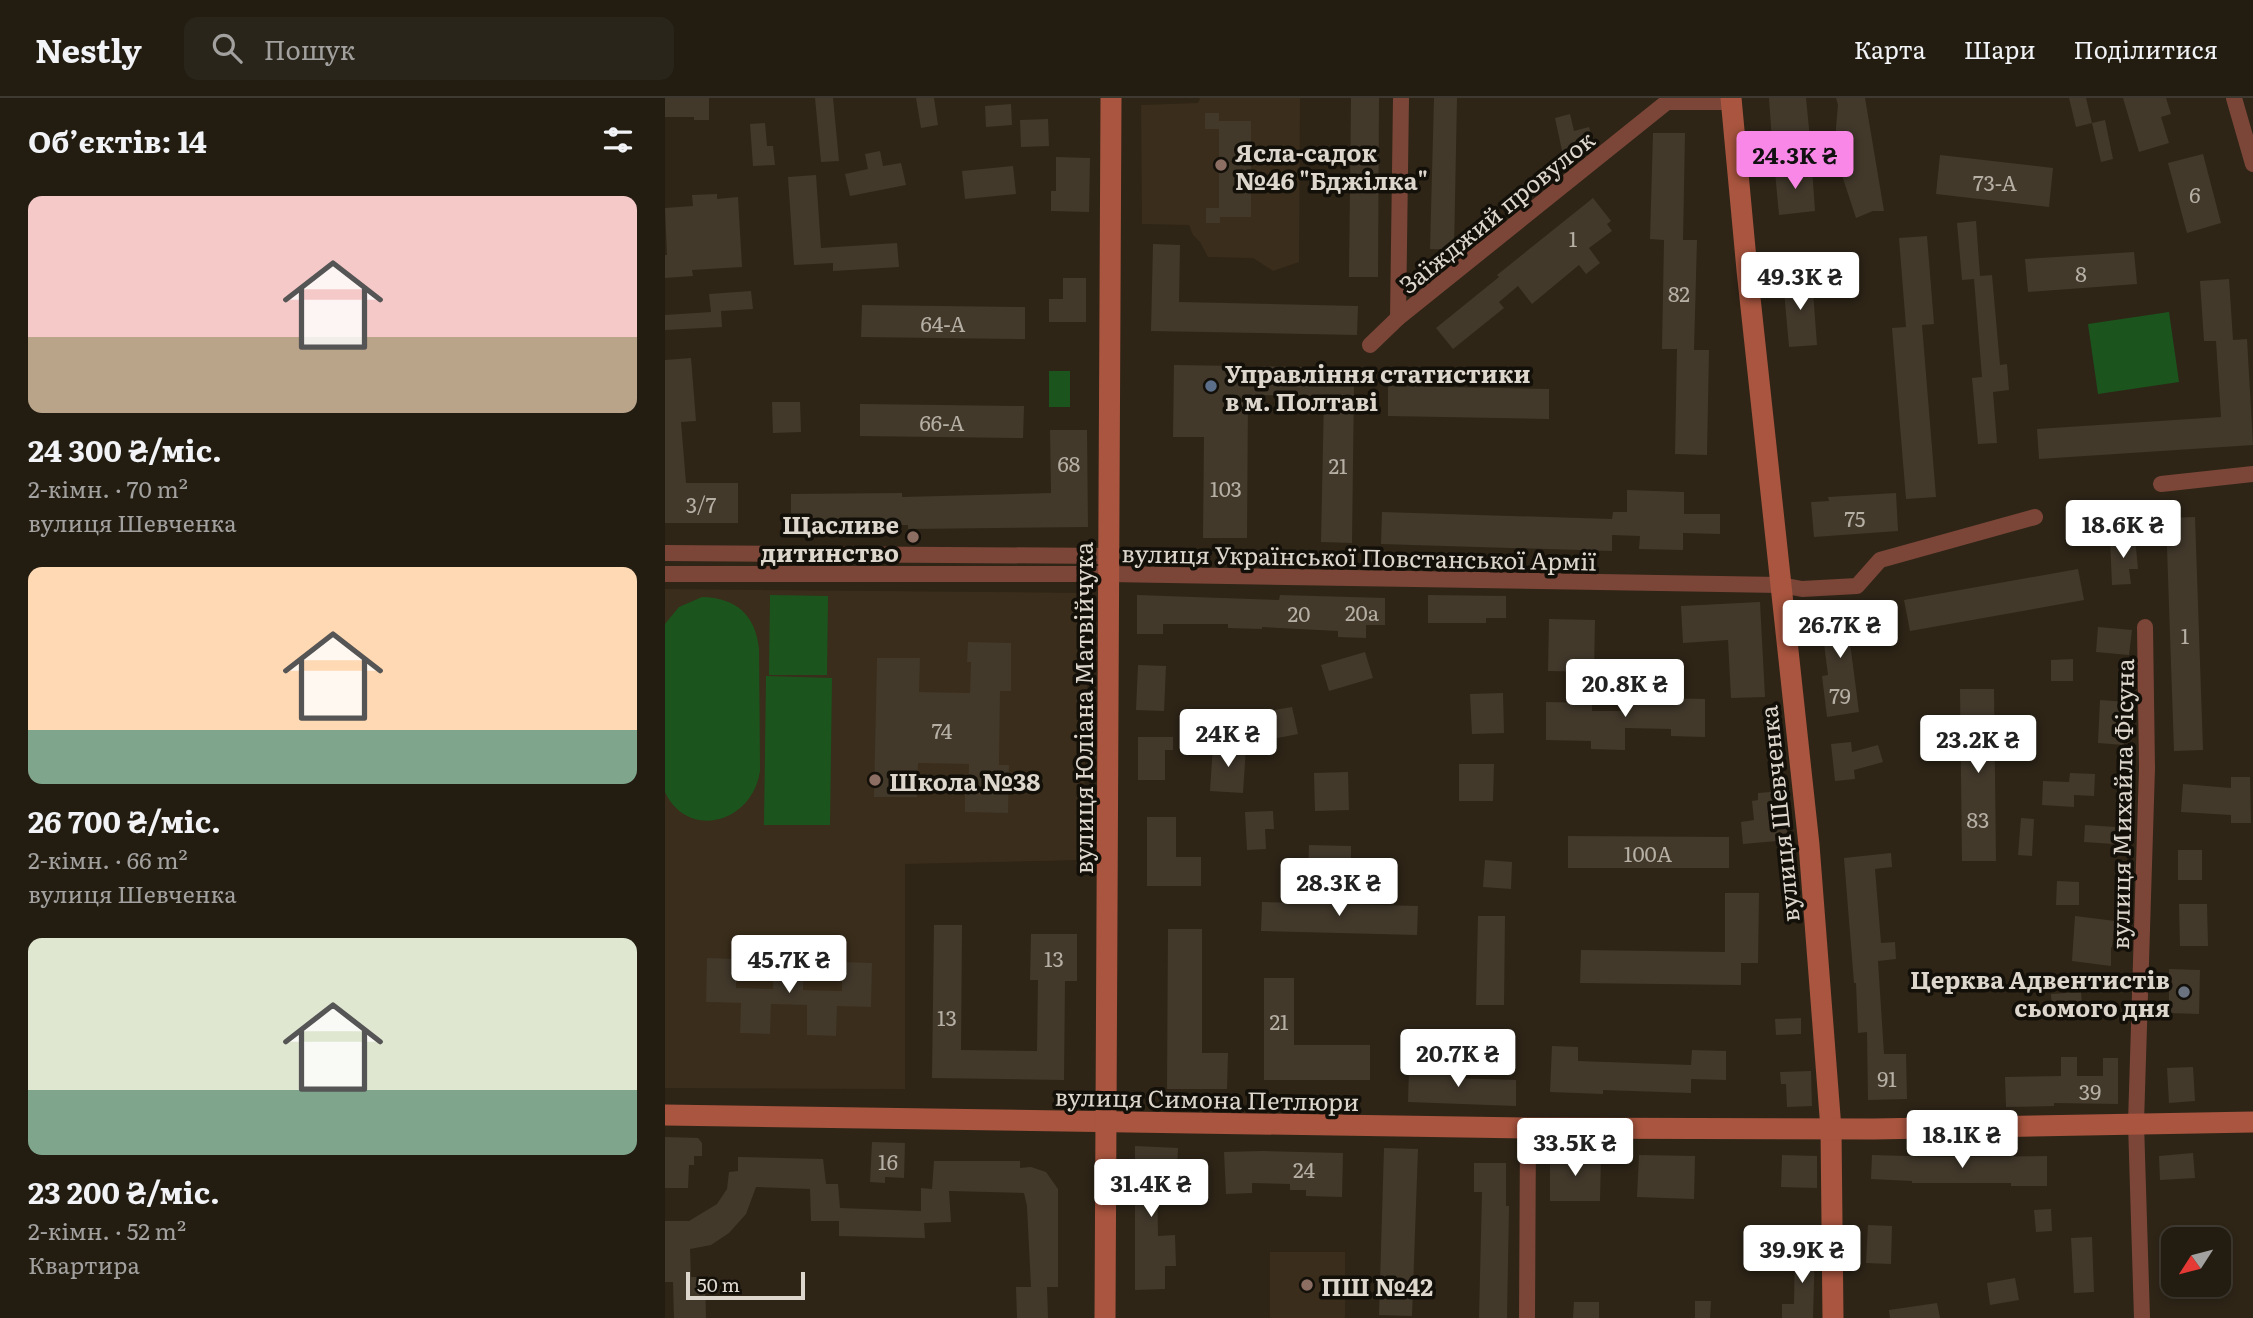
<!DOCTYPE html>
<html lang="uk">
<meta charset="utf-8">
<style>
:root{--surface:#221c11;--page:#2a251a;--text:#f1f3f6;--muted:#a2a19f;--line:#3f3a31;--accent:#f987e8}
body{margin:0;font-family:Literata,serif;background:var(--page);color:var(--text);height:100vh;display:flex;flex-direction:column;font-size:26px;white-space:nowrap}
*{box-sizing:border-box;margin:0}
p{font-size:23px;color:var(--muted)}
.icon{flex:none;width:38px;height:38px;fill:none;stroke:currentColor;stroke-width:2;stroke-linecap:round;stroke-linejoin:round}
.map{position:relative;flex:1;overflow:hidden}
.drawer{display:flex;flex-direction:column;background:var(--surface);width:665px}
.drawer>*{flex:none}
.needle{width:46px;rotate:234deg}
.buttons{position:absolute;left:1496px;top:1129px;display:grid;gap:14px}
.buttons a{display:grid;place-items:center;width:70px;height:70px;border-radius:14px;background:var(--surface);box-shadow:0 4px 10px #0003,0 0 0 2px var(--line);font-size:35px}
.scale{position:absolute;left:21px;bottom:18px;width:119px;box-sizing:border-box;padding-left:7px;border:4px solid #dcd6cd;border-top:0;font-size:19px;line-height:24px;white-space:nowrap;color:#dcd6cd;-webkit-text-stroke:5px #130f09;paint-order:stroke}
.price{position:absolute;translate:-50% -60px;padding:0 16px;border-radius:7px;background:#fff;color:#222;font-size:23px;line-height:46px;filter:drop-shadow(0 2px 4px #0008)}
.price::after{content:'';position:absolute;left:50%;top:42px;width:21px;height:16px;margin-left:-10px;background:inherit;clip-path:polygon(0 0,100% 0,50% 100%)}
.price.selected{background:var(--accent);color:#111}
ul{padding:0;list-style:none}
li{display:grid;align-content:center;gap:14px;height:371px;padding:0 28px}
li span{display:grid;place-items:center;height:217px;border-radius:14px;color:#555}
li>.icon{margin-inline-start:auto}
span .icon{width:126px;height:126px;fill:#fffc;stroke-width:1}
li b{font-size:30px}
h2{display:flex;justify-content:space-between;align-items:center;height:84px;padding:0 28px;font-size:30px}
header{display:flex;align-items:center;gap:42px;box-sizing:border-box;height:98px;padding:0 35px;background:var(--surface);border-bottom:2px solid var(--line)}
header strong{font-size:33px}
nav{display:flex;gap:38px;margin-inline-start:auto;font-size:24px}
.search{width:490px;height:63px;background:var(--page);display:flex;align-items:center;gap:18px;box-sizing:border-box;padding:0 24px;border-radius:14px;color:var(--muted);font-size:26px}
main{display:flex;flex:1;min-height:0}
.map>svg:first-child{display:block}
.built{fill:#3a2d1b}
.green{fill:#1b551d}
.building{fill:#42392b}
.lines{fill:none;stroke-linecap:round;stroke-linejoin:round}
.street{stroke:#7b4638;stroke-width:16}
.secondary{stroke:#a9553f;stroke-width:21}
.education-dot{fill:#8d6e63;stroke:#130f09;stroke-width:2.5}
.service-dot{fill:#5c6f8a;stroke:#130f09;stroke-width:2.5}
.worship-dot{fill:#6b7280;stroke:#130f09;stroke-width:2.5}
.labels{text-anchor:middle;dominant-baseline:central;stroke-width:7;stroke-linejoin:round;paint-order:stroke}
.number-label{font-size:21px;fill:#b6afa4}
.poi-label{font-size:24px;font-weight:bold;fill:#dcd6cd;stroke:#130f09;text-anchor:start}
.street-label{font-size:24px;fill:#dcd6cd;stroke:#130f09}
</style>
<header>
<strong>Nestly</strong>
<div class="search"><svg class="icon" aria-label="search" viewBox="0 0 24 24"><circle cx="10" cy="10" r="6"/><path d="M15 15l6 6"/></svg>Пошук</div>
<nav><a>Карта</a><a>Шари</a><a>Поділитися</a></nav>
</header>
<main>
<section class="drawer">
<h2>Об’єктів: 14<svg class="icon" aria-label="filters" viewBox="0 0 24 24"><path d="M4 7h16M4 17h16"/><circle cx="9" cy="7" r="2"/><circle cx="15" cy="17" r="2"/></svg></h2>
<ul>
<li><span style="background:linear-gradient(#f6c9c9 65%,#b9a48a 0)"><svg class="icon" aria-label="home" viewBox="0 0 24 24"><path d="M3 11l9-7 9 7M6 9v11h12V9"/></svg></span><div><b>24 300 ₴/міс.</b><p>2-кімн. · 70 m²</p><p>вулиця Шевченка</p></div></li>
<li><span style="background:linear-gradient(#ffd9b3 75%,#7fa58c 0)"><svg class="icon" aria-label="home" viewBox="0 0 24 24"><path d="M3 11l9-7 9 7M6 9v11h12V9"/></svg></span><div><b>26 700 ₴/міс.</b><p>2-кімн. · 66 m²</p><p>вулиця Шевченка</p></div></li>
<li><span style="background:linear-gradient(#dfe7d0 70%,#7fa58c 0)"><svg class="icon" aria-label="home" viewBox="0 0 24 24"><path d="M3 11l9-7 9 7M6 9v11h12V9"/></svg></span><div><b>23 200 ₴/міс.</b><p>2-кімн. · 52 m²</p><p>Квартира</p></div></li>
</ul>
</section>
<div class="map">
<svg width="1588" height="1220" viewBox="0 0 1588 1220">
<rect width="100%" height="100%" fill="#2e2517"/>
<g class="built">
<polygon points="535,0 635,0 634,164 608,173 588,160 543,159 535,144 528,137 524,127 477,126 476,7 533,5"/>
<polygon points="0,491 425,495 417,762 240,766 240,991 0,990"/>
<rect x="605" y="1154" width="75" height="66"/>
</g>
<g class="green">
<polygon points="1504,214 1514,284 1433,296 1423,226"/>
<rect x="384" y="273" width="21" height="36"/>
<polygon points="105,497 163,498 162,577 104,577"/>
<path d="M37,499C71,500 90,516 94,551L95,673C87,726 22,742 0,694V526L14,509Z"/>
<polygon points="101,578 167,580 165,727 99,727"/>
</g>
<g class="building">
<polygon points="0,0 44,0 44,22 29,22 29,19 0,19"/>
<polygon points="150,0 168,0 174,63 156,64"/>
<polygon points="251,0 269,0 273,27 256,30"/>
<polygon points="686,0 714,0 713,179 684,179"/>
<polygon points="769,0 792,0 789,152 765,151"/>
<polygon points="1104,0 1141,0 1145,41 1107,43"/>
<polygon points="1171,0 1200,0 1219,113 1208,113 1191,120 1169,53 1173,7"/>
<polygon points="1404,0 1421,0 1427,25 1411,29"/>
<polygon points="1458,0 1501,0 1506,16 1496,19 1504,45 1474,54"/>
<polygon points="346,6 347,27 321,29 320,8"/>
<polygon points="540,15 554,15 554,23 586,23 586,119 555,119 555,125 541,125 541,110 554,110 554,31 540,31"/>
<polygon points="905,16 909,33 924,29 928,43 914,53 898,57 890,20"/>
<polygon points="383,21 384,48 356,49 355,22"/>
<polygon points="1440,22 1448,61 1436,64 1427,25"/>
<polygon points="100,25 102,48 108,48 110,67 88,68 85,26"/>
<polygon points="988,35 1020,35 1018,142 1032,142 1029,252 1044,252 1042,357 1010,356 1012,251 997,251 999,142 985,141"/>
<polygon points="215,53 218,68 236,65 241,87 185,98 180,76 203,71 200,56"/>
<polygon points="1538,56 1556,125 1522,135 1503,65"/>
<polygon points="1275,57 1388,70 1384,109 1271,96"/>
<polygon points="391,59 425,60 424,114 386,113 386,93 391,93"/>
<polygon points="348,68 351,96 300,101 297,73"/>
<polygon points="1147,70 1150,113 1114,117 1110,74"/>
<polygon points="151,77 156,150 232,145 234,169 168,173 168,165 129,167 123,79"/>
<polygon points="52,96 52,101 73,99 77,169 27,172 28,178 0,180 0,157 2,157 0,110 28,108 27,97"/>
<polygon points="928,100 946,123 942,126 947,133 924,150 935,165 921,176 914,167 867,206 853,188 834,204 839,210 788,251 771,230 834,179 832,177"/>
<polygon points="1311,123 1315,178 1327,177 1335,267 1342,266 1344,292 1328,294 1332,345 1313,346 1307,280 1317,279 1309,181 1297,182 1292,125"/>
<polygon points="1262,138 1269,226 1257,227 1271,399 1241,401 1227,230 1241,229 1234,140"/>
<polygon points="488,146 515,147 514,204 693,208 692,237 486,233"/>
<polygon points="1469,154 1472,186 1363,194 1360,161"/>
<polygon points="398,180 421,180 421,224 384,224 384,201 398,201"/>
<polygon points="1147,180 1152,247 1124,249 1118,182"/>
<polygon points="1564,181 1568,242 1582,241 1588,347 1374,361 1372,331 1556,319 1551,243 1539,243 1535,183"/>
<polygon points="86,193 88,211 56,213 57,229 0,232 0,217 46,214 44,196"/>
<polygon points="197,207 360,209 360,241 196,239"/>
<polygon points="26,260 31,323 16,324 21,385 73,385 73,425 0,425 0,262"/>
<polygon points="509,267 640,269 640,283 689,284 687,445 656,444 659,298 583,297 582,440 538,440 539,339 508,339"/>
<polygon points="723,288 884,291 884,321 723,318"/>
<polygon points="107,304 135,304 136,334 108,335"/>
<polygon points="195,306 359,308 358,340 195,338"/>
<polygon points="385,332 422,332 423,429 243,431 243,427 126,427 126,396 237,395 237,399 386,395"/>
<polygon points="962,392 1019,394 1019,416 1055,416 1055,436 1018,435 1018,452 974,451 975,438 947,437 947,453 716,446 717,414 947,421 948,414 962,414"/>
<polygon points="1231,395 1233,433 1149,439 1146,404 1164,403 1163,399"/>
<polygon points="1530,419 1538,652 1509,653 1501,420"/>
<polygon points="1470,439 1473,471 1464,471 1466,486 1447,487 1445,441"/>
<polygon points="1413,471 1419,502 1245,533 1239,502"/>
<polygon points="472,497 614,502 615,497 720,500 720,527 701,527 701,540 673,539 673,533 597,529 597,531 563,530 563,526 498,526 498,536 472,536"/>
<polygon points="763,497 841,498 841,520 821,520 821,525 763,525"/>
<polygon points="1095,504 1100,599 1066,600 1063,542 1018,545 1016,508"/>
<polygon points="1195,509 1198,536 1184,537 1194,614 1162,619 1157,578 1163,577 1155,514"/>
<polygon points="884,521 930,522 929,574 883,573"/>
<polygon points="1433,529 1467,532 1464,557 1431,554"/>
<polygon points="303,544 346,545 346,593 335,593 334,667 344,667 343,715 300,714 300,695 303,695 304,666 253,665 252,699 209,699 212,560 255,560 254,594 305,595 306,564 302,564"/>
<polygon points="700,554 708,580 664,593 656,567"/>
<polygon points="1408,561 1408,583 1386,583 1386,562"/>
<polygon points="473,567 501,568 499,613 471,612"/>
<polygon points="1295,591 1329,591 1331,763 1297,763"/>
<polygon points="961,592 995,592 995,600 1040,601 1040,639 1006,638 1006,631 960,630 960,652 926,651 926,643 881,642 881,604 927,605 927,613 961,613"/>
<polygon points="838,595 839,635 807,636 805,596"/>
<polygon points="1435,602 1462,604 1459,647 1433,645"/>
<polygon points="627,609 633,636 598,643 592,615"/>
<polygon points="473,639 508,639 508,652 500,652 500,682 473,682"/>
<polygon points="1186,644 1187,654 1213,647 1218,664 1189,672 1190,681 1170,683 1166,646"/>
<polygon points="548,647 581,649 578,695 545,693"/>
<polygon points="794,666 829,666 828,703 794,703"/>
<polygon points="683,674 684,712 650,713 649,675"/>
<polygon points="1405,675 1430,676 1429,698 1409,697 1409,709 1377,707 1378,683 1404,684"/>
<polygon points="1566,679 1585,679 1586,725 1566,725 1566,717 1516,714 1518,686 1566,690"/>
<polygon points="1118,693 1123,742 1078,746 1076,724 1089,722 1087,703 1093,702 1093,695"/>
<polygon points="608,713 609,731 600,731 601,751 582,752 580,714"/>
<polygon points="482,719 511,719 511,759 536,759 536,788 482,788"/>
<polygon points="1356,720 1369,721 1367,758 1353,757"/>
<polygon points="1420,727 1450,729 1449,746 1419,744"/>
<polygon points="903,738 1064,739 1064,770 903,770"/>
<polygon points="644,747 686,748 686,777 643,776"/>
<rect x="1513" y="752" width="24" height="30"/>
<polygon points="1226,755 1227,769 1210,771 1216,845 1230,844 1231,861 1213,863 1219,956 1241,956 1242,1001 1203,1002 1202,934 1193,935 1191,885 1189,885 1179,760"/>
<polygon points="820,762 847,764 846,791 818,789"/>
<polygon points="1392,783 1414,784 1414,807 1391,807"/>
<polygon points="1060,795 1094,795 1093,865 1076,865 1076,887 915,885 916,852 1060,854"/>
<polygon points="597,804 753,808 752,837 596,833"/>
<polygon points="1514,806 1542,806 1543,848 1515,848"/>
<polygon points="813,818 840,818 839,907 811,907"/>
<polygon points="1410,818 1450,823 1447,849 1446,849 1446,868 1407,863"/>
<polygon points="269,827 297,827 296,952 372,953 373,882 365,882 366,836 412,836 412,883 400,883 399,982 267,980"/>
<polygon points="503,831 537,831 537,955 563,955 562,991 502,991"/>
<polygon points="42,860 72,861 71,890 108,891 109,862 139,863 138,892 177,893 177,864 207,865 206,909 172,908 171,938 142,937 142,907 106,906 105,936 75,935 76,905 41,904"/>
<polygon points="1504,871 1535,872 1534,916 1504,915"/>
<polygon points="599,880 629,880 629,947 705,947 705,982 599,982"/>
<polygon points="1416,894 1417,907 1387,910 1386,896"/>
<polygon points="1136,920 1136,936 1111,937 1110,921"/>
<polygon points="887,948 913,949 913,963 1026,967 1027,952 1061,953 1061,982 1026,981 1026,995 938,992 938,996 885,994"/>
<polygon points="1396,959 1412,959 1412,978 1438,978 1438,960 1453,960 1453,1006 1389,1005 1389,1008 1341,1009 1340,979 1396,978"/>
<polygon points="744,969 786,970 786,980 851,982 851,1008 743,1004"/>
<polygon points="1528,969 1530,1003 1504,1005 1502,970"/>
<polygon points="1146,973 1147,1008 1122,1009 1121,986 1116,986 1115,974"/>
<polygon points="0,1039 33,1040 37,1045 37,1058 29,1058 29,1067 24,1067 23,1090 0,1090"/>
<polygon points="207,1044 240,1045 239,1080 220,1079 220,1085 205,1084"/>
<polygon points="470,1048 513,1050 512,1072 492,1070 493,1138 510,1137 511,1168 500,1168 500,1191 470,1192"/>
<polygon points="719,1050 753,1051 747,1218 714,1217"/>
<polygon points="597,1053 678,1055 677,1099 641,1098 641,1092 625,1092 625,1086 587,1085 587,1095 561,1096 559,1054"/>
<polygon points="1528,1055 1530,1080 1495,1082 1494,1058"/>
<polygon points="885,1057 936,1057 935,1103 885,1103"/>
<polygon points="974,1057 1030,1058 1029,1101 972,1099"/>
<polygon points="1117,1057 1152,1058 1152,1090 1116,1089"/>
<polygon points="1207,1057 1280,1059 1382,1058 1382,1088 1346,1088 1346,1085 1247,1085 1247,1083 1206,1081"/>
<polygon points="73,1059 158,1061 161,1086 173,1086 175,1110 256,1113 256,1090 267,1091 269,1063 355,1063 355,1070 366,1069 381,1074 393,1091 393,1189 382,1189 383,1220 352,1220 351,1189 366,1189 362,1108 359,1095 284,1093 286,1124 259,1125 260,1140 174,1138 174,1123 146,1123 145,1091 91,1089 81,1116 64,1135 46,1147 25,1151 26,1179 40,1179 41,1220 9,1220 8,1184 0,1184 0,1123 24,1123 52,1106 62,1091 64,1074 73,1073"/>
<polygon points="809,1065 841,1065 841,1108 844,1108 842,1220 814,1220 817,1094 809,1094"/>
<polygon points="1386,1111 1387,1133 1371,1134 1369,1112"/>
<polygon points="1203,1127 1227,1128 1226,1166 1201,1165"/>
<polygon points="1427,1139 1429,1194 1409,1195 1406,1140"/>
<polygon points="1130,1149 1150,1149 1148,1220 1117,1220 1117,1206 1129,1206"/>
<polygon points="1350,1180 1354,1202 1325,1207 1322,1185"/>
<polygon points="1030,1203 1046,1203 1045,1220 1030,1220"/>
<polygon points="909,1204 934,1204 934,1220 908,1220"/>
<polygon points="1272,1205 1275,1220 1225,1220 1224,1212"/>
</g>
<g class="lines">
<g class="street">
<polyline points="1569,0 1588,66"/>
<polyline points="733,220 736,0"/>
<polyline points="705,247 733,220 1002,4 1066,4"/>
<polyline points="1496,386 1588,376"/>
<polyline points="0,455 444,458"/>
<polyline points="0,476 443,476 1116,487 1137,491 1192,488 1215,462 1370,419"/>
<polyline points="862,1220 863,1030"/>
<polyline points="1477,1220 1471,1025 1482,670 1480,529"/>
</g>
<g class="secondary">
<polyline points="1066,0 1082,172 1144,747 1166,1031 1168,1220"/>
<polyline points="0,1017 863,1030 1209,1031 1588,1024"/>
<polyline points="440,1220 446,0"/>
</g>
</g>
<g class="education-dot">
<circle cx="556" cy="67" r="7"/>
<circle cx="248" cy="439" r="7"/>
<circle cx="210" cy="682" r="7"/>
<circle cx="642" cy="1187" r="7"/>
</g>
<circle class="service-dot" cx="546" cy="288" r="7"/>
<circle class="worship-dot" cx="1519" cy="894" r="7"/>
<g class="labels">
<g class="number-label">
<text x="1330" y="83">73-А</text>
<text x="1530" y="95">6</text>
<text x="908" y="139">1</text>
<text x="1416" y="174">8</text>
<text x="1014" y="194">82</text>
<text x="278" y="224">64-А</text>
<text x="277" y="323">66-А</text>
<text x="404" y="364">68</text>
<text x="673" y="366">21</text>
<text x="561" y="389">103</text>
<text x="36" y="405">3/7</text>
<text x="1190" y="419">75</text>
<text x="697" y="513">20а</text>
<text x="634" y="514">20</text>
<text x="1520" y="536">1</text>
<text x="1175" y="596">79</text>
<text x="277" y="631">74</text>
<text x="1313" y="720">83</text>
<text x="983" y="754">100А</text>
<text x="389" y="859">13</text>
<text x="282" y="918">13</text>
<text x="614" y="922">21</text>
<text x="1222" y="979">91</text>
<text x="1425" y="992">39</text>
<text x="223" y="1062">16</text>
<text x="639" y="1070">24</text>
</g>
<g class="poi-label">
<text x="570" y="53">Ясла-садок<tspan x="570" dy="28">№46 "Бджілка"</tspan></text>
<text x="560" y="274">Управління статистики<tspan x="560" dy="28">в м. Полтаві</tspan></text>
<text x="234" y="425" text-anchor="end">Щасливе<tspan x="234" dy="28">дитинство</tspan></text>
<text x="224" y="682">Школа №38</text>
<text x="1505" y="880" text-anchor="end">Церква Адвентистів<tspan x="1505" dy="28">сьомого дня</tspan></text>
<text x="656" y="1187">ПШ №42</text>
</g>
<g class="street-label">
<text transform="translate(831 113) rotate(-39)">Заїжджий провулок</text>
<text transform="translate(694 458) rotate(1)">вулиця Української Повстанської Армії</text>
<text transform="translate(417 610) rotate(-90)">вулиця Юліана Матвійчука</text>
<text transform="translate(1456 706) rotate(-89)">вулиця Михайла Фісуна</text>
<text transform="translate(1113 716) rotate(-96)">вулиця Шевченка</text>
<text transform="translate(542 1000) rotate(1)">вулиця Симона Петлюри</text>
</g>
</g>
</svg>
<div class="buttons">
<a><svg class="needle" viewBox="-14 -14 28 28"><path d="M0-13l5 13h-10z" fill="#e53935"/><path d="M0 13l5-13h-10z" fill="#a2a19f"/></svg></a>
</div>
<div class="scale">50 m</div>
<b class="price selected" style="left:1130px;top:93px">24.3K ₴</b>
<b class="price" style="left:1135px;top:214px">49.3K ₴</b>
<b class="price" style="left:1458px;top:462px">18.6K ₴</b>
<b class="price" style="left:1175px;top:562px">26.7K ₴</b>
<b class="price" style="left:960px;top:621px">20.8K ₴</b>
<b class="price" style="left:563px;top:671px">24K ₴</b>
<b class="price" style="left:1313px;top:677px">23.2K ₴</b>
<b class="price" style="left:674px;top:820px">28.3K ₴</b>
<b class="price" style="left:124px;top:897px">45.7K ₴</b>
<b class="price" style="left:793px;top:991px">20.7K ₴</b>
<b class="price" style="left:1297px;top:1072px">18.1K ₴</b>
<b class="price" style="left:910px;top:1080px">33.5K ₴</b>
<b class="price" style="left:486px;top:1121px">31.4K ₴</b>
<b class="price" style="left:1137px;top:1187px">39.9K ₴</b>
</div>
</main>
